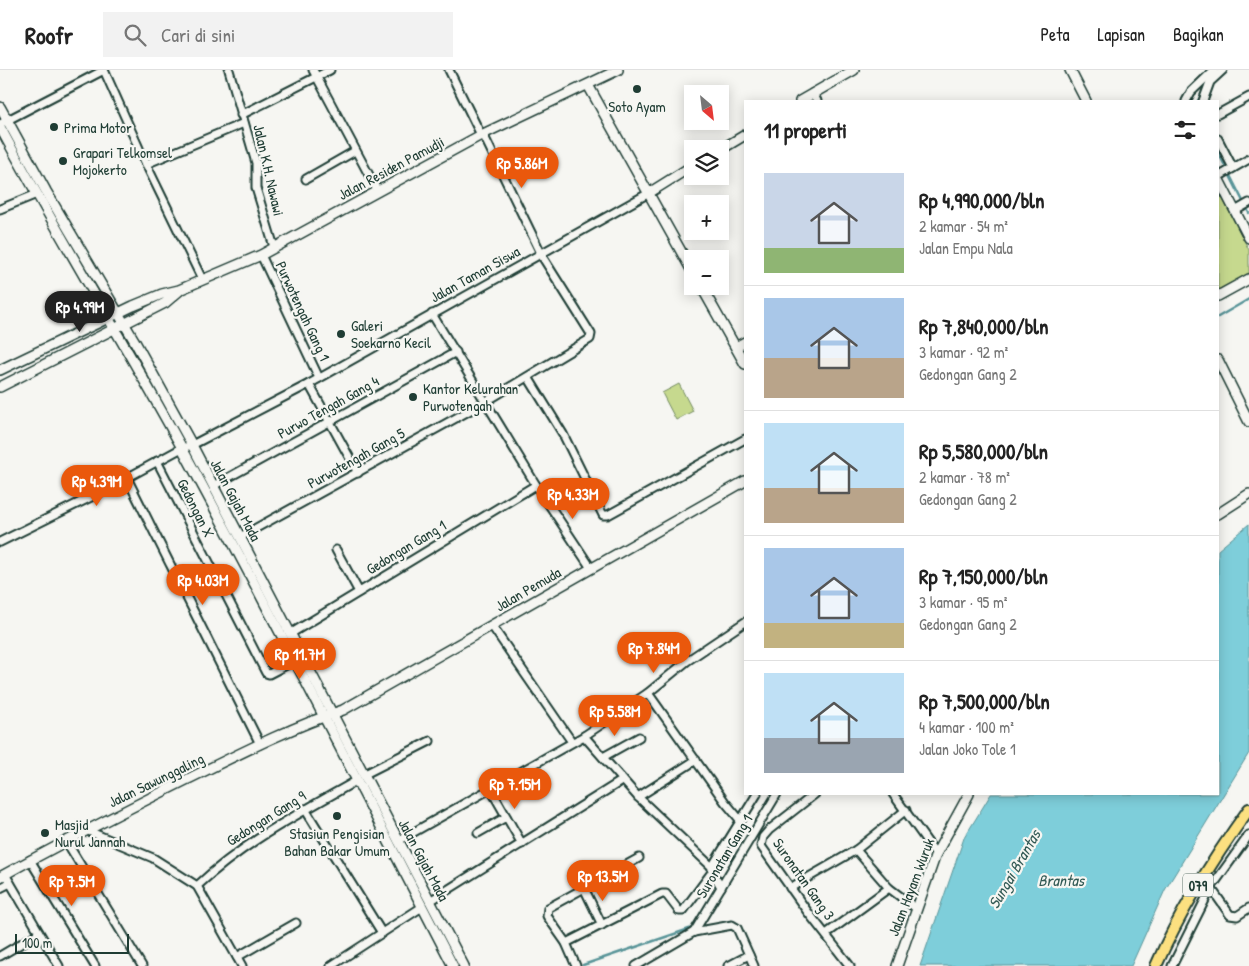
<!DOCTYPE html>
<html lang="id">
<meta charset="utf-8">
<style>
:root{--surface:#fff;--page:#f2f2f2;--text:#222;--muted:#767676;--line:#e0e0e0;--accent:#ea580c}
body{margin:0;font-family:"Patrick Hand",sans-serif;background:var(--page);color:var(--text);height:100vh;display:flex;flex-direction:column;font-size:19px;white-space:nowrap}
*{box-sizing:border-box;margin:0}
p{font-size:16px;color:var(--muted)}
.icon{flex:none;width:28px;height:28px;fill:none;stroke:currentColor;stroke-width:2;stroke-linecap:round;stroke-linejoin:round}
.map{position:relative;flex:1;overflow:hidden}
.panel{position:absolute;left:744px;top:30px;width:475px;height:695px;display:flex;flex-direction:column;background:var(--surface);border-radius:0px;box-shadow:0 2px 12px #0003}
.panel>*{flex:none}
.needle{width:32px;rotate:152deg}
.tools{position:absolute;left:684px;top:15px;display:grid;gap:10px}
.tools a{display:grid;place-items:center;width:45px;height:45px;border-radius:0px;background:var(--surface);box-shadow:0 2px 12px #0003;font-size:25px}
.scale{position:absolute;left:15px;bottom:12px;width:114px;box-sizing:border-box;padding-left:5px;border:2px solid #1f3d34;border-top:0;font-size:14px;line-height:18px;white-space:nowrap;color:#1f3d34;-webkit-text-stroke:4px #f6f6f2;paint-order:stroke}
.price{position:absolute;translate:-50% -42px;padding:0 11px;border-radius:18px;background:var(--accent);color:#fff;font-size:16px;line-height:32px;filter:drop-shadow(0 1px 2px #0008)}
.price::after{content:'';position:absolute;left:50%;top:30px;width:15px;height:11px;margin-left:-8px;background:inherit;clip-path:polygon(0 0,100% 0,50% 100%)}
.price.selected{background:#222;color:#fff}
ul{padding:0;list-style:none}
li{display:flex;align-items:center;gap:15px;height:125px;padding:0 20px}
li+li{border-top:1px solid var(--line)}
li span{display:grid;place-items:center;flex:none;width:140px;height:100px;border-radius:0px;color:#555}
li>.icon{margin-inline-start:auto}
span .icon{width:60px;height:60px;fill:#fffc;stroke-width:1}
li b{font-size:21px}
h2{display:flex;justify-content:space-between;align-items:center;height:60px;padding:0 20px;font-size:21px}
header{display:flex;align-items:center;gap:30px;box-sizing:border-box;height:70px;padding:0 25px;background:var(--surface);border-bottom:1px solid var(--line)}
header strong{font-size:24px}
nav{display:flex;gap:28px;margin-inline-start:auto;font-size:18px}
.search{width:350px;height:45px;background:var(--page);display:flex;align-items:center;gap:12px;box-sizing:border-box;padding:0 18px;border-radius:0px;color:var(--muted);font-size:19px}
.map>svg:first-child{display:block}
.green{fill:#c6d98e;stroke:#728b61}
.water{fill:#7eceda;stroke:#589498}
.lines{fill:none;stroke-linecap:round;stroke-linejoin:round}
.stream{stroke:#589498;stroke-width:2.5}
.street-casing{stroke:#1f3d34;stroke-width:11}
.secondary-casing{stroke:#1f3d34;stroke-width:12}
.primary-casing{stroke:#1f3d34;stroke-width:14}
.street{stroke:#f6f6f2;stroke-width:7}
.secondary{stroke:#f6f6f2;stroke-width:9}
.primary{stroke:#fce080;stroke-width:10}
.poi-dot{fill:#1f3d34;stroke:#f6f6f2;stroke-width:2}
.labels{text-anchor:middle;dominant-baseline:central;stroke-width:4.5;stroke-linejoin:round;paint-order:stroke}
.shield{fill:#f6f6f2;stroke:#60746d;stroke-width:1}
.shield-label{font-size:14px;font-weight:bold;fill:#1f3d34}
.poi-label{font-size:15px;fill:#1f3d34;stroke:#f6f6f2;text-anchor:start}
.street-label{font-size:15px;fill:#1f3d34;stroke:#f6f6f2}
.water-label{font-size:16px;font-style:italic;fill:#325a55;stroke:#f6f6f2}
</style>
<header>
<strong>Roofr</strong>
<div class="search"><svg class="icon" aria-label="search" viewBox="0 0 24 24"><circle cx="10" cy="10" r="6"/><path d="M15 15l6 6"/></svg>Cari di sini</div>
<nav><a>Peta</a><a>Lapisan</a><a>Bagikan</a></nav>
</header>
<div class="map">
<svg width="1249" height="896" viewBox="0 0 1249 896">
<rect width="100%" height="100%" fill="#f6f6f2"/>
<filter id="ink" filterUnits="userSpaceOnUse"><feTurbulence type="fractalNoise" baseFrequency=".02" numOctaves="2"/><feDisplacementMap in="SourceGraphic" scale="10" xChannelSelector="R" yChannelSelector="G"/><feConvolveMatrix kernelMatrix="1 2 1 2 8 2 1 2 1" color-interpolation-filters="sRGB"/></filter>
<g filter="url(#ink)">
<g class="green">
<polygon points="1218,120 1249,180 1249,203 1218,220"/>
<polygon points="679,314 693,341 676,350 662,323"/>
</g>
<polygon class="water" points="1249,454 1249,683 1165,820 1131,896 920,896 964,768 991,724 1218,724 1218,480"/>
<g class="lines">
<g class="stream">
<polyline points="1198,31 1206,14"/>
<polyline points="1218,82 1249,143"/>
<polyline points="1218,247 1249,229"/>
<polyline points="0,295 11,290"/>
<polyline points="583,895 695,857"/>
</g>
<g class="street-casing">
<g id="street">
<polyline points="104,0 146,94 202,209"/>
<polyline points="229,0 256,93 256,118 274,177"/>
<polyline points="313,0 377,120"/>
<polyline points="449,0 481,65"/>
<polyline points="813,23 817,31"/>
<polyline points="1186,31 1191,22 1214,0"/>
<polyline points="1203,31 1210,12 1223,0"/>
<polyline points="1218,44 1249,27"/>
<polyline points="241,45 330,0"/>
<polyline points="0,54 104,0"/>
<polyline points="483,64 541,183"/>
<polyline points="1218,69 1233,98"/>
<polyline points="146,94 244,53"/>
<polyline points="1218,107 1249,89"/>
<polyline points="306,109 355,81"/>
<polyline points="0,139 37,124"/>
<polyline points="1235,141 1249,133"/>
<polyline points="261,185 319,308"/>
<polyline points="432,244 536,415 591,498"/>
<polyline points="528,307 563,364 603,445 608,445 745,369"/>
<polyline points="309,314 358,403"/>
<polyline points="157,391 266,603 269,604 294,591"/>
<polyline points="127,408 260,674"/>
<polyline points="213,416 456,282"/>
<polyline points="240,467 485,332 590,269 591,264 540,183"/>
<polyline points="0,472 99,423 182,378 192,375 309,314 649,123"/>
<polyline points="336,480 359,522"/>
<polyline points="492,556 572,672"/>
<polyline points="290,564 536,415"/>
<polyline points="648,623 725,732 741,751"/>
<polyline points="584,666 638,727 712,797"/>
<polyline points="603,687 639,667"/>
<polyline points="363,705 430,671"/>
<polyline points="490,718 522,774"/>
<polyline points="815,724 769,760 763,767 761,776 807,841 850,896"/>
<polyline points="893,724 936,784"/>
<polyline points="638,727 696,690"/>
<polyline points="305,739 382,863"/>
<polyline points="86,760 153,788 197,816 242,896"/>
<polyline points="478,763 506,747"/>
<polyline points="66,771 142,896"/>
<polyline points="398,771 584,666 648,623 687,591 745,552"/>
<polyline points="856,780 889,818 917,839"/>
<polyline points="30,790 95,896"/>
<polyline points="712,802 721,817"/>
<polyline points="5,804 59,896"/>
<path d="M197,816C244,772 300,743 356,711"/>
<polyline points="0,818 10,813"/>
<polyline points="584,818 602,855"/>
<polyline points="790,818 856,780 906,740"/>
<polyline points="1211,818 1230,845 1237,846 1249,838"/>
<polyline points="430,831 623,710"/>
<polyline points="694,862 777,724"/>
<polyline points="826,864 889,818"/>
<polyline points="566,873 662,824 666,824 679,841 683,841 712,802 712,797 757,724"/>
<polyline points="0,886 39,863"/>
<polyline points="237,887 296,853"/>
<polyline points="331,896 422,837"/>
<polyline points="576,896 566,873 547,846 548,838 639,788"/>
<polyline points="636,896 694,862 732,855 737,858 754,896"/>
<polyline points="728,896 749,885"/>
<polyline points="1172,896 1211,818 1249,765"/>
</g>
</g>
<g class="secondary-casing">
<g id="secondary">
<polyline points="1070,0 1086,31"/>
<polyline points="588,15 692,201"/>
<polyline points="800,31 854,0"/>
<polyline points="0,37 46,121 134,270 192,375 464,896"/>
<path d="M0,57C58,165 123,270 182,378C275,549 363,723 453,896"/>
<polyline points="720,80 745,65"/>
<polyline points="1218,108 1249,168"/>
<polyline points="649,123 692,96"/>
<polyline points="701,216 745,294"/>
<polyline points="1218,226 1249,209"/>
<polyline points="736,277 745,272"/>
<polyline points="1218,290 1249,352"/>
<polyline points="0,300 133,236 162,224 179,220 261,185 481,65 618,0"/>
<polyline points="0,317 165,233 179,221"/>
<polyline points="1218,444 1249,424"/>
<path d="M0,807C61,773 124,741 186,710C237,685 289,658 343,640L745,411"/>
<polyline points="897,896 936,784 969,724"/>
</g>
</g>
<g class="primary-casing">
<path id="primary" d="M1156,896C1181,839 1213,789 1249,739"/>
</g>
<use href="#street" class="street"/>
<use href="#secondary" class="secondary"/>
<use href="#primary" class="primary"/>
</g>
</g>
<g class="poi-dot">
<circle cx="637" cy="19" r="5"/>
<circle cx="54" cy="57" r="5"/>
<circle cx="63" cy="91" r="5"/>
<circle cx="341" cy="264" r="5"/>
<circle cx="413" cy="327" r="5"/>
<circle cx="337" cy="746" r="5"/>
<circle cx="45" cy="763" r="5"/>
</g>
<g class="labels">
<rect class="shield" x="1183" y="803.5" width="30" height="23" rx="4"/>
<g class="shield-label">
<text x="1198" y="815">079</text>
</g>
<g class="poi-label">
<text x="637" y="36" text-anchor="middle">Soto Ayam</text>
<text x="64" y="57">Prima Motor</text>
<text x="73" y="82">Grapari Telkomsel<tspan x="73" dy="17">Mojokerto</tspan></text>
<text x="351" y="255">Galeri<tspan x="351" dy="17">Soekarno Kecil</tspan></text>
<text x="423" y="318">Kantor Kelurahan<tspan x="423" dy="17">Purwotengah</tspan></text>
<text x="55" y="754">Masjid<tspan x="55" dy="17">Nurul Jannah</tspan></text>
<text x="337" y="763" text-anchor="middle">Stasiun Pengisian<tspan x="337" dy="17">Bahan Bakar Umum</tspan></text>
</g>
<g class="street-label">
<text transform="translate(391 98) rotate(-28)">Jalan Residen Pamudji</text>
<text transform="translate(269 100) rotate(77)">Jalan K.H. Nawawi</text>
<text transform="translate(475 204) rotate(-29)">Jalan Taman Siswa</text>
<text transform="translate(303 241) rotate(65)">Purwotengah Gang 1</text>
<text transform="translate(328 337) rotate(-29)">Purwo Tengah Gang 4</text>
<text transform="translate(356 388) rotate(-29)">Purwotengah Gang 5</text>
<text transform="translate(236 430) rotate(62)">Jalan Gajah Mada</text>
<text transform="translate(196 438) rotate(63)">Gedongan X</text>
<text transform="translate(406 477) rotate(-31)">Gedongan Gang 1</text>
<text transform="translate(528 519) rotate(-30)">Jalan Pemuda</text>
<text transform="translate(156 710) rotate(-26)">Jalan Sawunggaling</text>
<text transform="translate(266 748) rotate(-32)">Gedongan Gang 9</text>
<text transform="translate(724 786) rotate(-59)">Suronatan Gang 1</text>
<text transform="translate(424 790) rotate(62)">Jalan Gajah Mada</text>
<text transform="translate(804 809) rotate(55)">Suronatan Gang 3</text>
<text transform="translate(911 817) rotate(-69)">Jalan Hayam Wuruk</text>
</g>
<g class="water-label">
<text transform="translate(1014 799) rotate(-60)">Sungai Brantas</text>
<text x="1061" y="810">Brantas</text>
</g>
</g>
</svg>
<div class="tools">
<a><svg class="needle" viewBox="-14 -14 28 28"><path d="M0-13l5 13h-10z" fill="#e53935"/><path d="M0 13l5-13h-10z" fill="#767676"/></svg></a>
<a><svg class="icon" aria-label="layers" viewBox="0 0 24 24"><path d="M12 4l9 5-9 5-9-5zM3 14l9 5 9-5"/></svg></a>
<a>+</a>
<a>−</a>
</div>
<div class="scale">100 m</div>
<b class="price" style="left:522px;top:119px">Rp 5.86M</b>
<b class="price selected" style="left:80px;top:263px">Rp 4.99M</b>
<b class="price" style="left:97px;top:437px">Rp 4.39M</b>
<b class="price" style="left:573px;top:450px">Rp 4.33M</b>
<b class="price" style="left:203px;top:536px">Rp 4.03M</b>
<b class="price" style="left:654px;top:604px">Rp 7.84M</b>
<b class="price" style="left:300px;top:610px">Rp 11.7M</b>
<b class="price" style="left:615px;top:667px">Rp 5.58M</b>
<b class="price" style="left:515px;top:740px">Rp 7.15M</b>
<b class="price" style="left:603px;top:832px">Rp 13.5M</b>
<b class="price" style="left:72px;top:837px">Rp 7.5M</b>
<section class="panel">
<h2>11 properti<svg class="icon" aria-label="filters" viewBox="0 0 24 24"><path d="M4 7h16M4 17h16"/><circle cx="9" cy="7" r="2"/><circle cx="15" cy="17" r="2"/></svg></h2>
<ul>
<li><span style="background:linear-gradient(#c9d6e8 75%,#8fb573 0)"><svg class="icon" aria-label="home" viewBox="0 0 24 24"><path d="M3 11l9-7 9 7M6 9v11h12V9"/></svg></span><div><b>Rp 4,990,000/bln</b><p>2 kamar · 54 m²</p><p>Jalan Empu Nala</p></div></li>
<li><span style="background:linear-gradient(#a9c7e8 60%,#b9a48a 0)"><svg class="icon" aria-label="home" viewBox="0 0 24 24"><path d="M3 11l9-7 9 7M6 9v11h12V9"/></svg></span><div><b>Rp 7,840,000/bln</b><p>3 kamar · 92 m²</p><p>Gedongan Gang 2</p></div></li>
<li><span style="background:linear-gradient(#bfe0f5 65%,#b9a48a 0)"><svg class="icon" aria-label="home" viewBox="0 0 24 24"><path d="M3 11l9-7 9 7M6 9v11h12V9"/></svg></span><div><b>Rp 5,580,000/bln</b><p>2 kamar · 78 m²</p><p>Gedongan Gang 2</p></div></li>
<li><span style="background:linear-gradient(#a9c7e8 75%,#c2b280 0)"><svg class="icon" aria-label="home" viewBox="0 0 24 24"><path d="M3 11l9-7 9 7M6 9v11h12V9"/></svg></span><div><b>Rp 7,150,000/bln</b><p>3 kamar · 95 m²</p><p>Gedongan Gang 2</p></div></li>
<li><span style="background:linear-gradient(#bfe0f5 65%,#9aa5b1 0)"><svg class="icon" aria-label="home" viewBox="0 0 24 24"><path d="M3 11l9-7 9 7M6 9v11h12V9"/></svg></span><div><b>Rp 7,500,000/bln</b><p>4 kamar · 100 m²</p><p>Jalan Joko Tole 1</p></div></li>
</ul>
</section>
</div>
